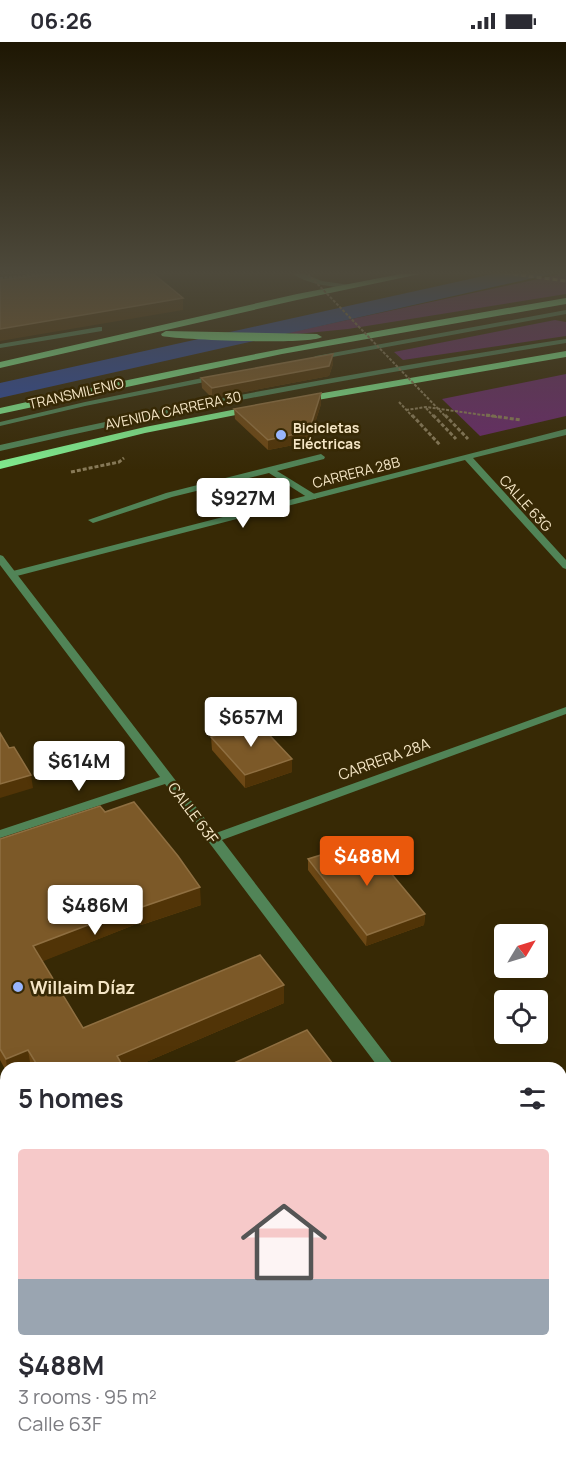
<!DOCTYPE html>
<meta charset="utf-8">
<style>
:root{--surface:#fff;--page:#f2f2f3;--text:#2b2b33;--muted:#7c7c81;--line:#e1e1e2;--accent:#ea580c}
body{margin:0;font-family:Manrope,sans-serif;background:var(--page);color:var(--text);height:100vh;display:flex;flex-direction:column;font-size:22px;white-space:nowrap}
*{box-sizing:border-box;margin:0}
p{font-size:20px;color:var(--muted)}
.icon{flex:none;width:33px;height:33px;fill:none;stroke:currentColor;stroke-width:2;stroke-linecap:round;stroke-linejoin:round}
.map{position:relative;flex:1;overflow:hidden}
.details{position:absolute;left:0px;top:1020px;width:567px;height:402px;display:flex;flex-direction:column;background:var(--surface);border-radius:18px 18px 0 0;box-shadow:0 6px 24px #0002}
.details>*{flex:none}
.needle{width:39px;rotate:52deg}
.fabs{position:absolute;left:494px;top:882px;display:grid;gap:12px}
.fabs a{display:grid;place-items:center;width:54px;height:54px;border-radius:6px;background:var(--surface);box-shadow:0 6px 24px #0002;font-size:30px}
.price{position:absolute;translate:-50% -51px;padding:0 14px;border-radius:6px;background:#fff;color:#222;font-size:20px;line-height:39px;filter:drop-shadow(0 2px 3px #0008)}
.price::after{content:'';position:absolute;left:50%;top:36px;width:18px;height:14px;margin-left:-9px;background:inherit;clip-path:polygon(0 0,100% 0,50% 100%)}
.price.selected{background:var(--accent);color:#fff}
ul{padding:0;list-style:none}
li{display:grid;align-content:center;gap:12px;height:318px;padding:0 18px}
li+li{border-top:2px solid var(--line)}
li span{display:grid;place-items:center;height:186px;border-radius:6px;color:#555}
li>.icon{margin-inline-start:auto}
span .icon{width:108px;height:108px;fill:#fffc;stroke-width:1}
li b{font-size:26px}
h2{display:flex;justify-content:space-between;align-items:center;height:72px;padding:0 18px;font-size:26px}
.status{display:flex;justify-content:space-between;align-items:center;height:42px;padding:0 30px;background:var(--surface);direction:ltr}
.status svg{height:16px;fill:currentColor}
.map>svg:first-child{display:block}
.green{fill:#682b69}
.water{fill:#2e499b}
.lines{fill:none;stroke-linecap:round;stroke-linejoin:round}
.path-far1{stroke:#887a58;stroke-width:2;stroke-dasharray:3 1.5;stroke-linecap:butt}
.path{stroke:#887a58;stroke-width:3;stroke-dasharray:4 2;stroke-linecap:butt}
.service{fill:#518457;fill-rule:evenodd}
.minor{fill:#518457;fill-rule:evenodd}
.tertiary{fill:#518457;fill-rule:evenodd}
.trunk{fill:#80ec8e;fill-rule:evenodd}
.rail{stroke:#b6a886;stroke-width:3;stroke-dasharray:5 3;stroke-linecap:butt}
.path-bridge-far1{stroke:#887a58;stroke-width:2;stroke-dasharray:3 1.5;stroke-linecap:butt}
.path-bridge{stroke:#887a58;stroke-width:3;stroke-dasharray:4 2;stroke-linecap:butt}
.wall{fill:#6d4815}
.shaded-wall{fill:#513407}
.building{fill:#7c5928;stroke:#8f6f41;stroke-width:1.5}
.poi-dot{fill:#98b5fd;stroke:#372905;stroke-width:2}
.labels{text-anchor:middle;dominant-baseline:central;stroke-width:5;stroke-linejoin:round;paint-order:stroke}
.far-street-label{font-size:14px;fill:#f5e6c6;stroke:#372905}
.far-poi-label{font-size:14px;font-weight:bold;fill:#f5e6c6;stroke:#372905;text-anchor:start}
.street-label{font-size:15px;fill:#f5e6c6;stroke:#372905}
.near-poi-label{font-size:18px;font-weight:bold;fill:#f5e6c6;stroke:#372905;text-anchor:start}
</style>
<div class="status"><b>06:26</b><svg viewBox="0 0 49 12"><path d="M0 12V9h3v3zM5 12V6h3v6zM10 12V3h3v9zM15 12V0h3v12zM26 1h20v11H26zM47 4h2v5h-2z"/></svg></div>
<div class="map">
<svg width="566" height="1422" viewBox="0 0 566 1422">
<rect width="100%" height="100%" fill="#372905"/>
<g class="green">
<polygon points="566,231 566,252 348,287 297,292 287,291"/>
<polygon points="555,278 566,280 566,294 403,318 394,310"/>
<polygon points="566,332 566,374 480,394 442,357"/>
</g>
<polygon class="water" points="506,229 565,229 0,356 0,341"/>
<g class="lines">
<g class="path-far1">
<polyline points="0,236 78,229"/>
<polyline points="399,360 413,375"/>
<polyline points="426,366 434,375"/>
<polyline points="406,368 426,365 497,375"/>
</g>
<g class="path">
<polyline points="412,373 440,403"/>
<polyline points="433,373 456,397"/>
<polyline points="486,373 521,378"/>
<polyline points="71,430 119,420 124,416"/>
</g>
<g class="service">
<polygon points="566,268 566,272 316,318 312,316 316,314"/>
<polygon points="99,285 102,285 102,289 0,306 0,302"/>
<path d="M566,297V301C376,332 187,365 0,409V403C187,360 376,327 566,297Z"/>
<polygon points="217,333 221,335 220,337 85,364 0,384 0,380 85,360"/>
<polygon points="321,412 325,415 324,417 277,429 316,453 316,457 310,457 269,431 172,455 96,480 93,481 88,478 166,451"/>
</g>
<g class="minor">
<path d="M289,229H297L322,239L357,244L354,246C332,245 306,243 289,229Z"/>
<polygon points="566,387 566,393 473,416 566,518 566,527 563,526 465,418 13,535 8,532 9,530"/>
</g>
<g class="tertiary">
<polygon points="0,513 3,514 216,791 566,665 566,672 222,798 396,1026 379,1026 165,742 0,796 0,788 160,735 0,523"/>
<polygon points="561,1245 566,1247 566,1267 561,1265"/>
<polygon points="144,1416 175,1416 173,1422 142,1422"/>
</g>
<g class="trunk">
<polygon points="416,229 434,229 297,258 0,326 0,320 297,252"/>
<path d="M566,256V262L282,312L0,372V366C188,323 376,288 566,256Z"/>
<path d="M166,289L317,292L322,295C312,303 181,298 162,294L161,292Z"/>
<polygon points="566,309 566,315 300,361 294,358 300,355"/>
<polygon points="257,363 263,366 261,368 145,391 0,427 0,419 145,385"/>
</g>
<polyline class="rail" points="489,229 566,239"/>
<polyline class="path-bridge-far1" points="305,229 446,375"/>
<polyline class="path-bridge" points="445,373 468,397"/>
</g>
<g class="wall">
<polygon points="333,312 333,322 329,334 212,356 202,346 201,336"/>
<polygon points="321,362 309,400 268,408 235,377 234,367"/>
<polygon points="211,695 292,730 245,746 212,708"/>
<polygon points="105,770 201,863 141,883 139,881 42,919 83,986 284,943 284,961 132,1026 6,1026 6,1029 0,1018 0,797"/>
<polygon points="308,817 389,822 389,829 425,872 424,883 366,904 308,828"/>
<polygon points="566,1102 566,1141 561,1135 561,1105"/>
<polygon points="6,1238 6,1326 0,1313 0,1241"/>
<polygon points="406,1416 561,1416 566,1422 410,1422"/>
</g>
<g class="shaded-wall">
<polygon points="183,256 183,268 0,299 0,287"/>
<polygon points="333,312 333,322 329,334 212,356 212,346"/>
<polygon points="321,351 321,362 309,400 268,408 268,398"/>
<polygon points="292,717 292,730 245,746 245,733"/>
<polygon points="31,733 33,746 0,756 0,742"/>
<polygon points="200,845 201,863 141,883 139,866"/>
<polygon points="138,864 139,881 36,922 33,904"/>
<polygon points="425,872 424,883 366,904 367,893"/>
<polygon points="284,943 284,961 132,1026 118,1026 117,1014"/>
<polygon points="28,1008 31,1026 7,1026 6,1017"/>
</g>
<g class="building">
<polygon points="78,229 103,229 105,231 116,229 150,229 183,256 0,287 0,238"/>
<polygon points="333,312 329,324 212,346 201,336"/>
<polygon points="321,351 309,389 268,398 234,367"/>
<polygon points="257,680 292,717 245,733 211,695"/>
<polygon points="0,691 9,706 14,705 31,733 0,742"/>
<polygon points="134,760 178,814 200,845 139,866 138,864 33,904 83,986 260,913 284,943 117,1014 124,1026 39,1026 28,1008 6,1017 0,1007 0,797 100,764 105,770"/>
<polygon points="369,798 389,822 385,824 425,872 367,893 308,817"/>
<polygon points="307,988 336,1026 223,1026"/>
<polygon points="566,1102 566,1124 561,1118 561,1105"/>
<polygon points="6,1238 6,1319 0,1306 0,1241"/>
<polygon points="566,1330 566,1422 422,1422 418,1416 561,1416 561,1332"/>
</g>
<linearGradient id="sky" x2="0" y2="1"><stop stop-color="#1e1703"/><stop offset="0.54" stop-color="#4d493b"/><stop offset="1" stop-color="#4d493b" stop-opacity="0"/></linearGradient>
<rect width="566" height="428" fill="url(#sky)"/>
<g class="poi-dot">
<circle cx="281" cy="393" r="6"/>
<circle cx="18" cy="945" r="6"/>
</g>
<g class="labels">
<g class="far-street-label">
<text transform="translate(76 351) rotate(-13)">TRANSMILENIO</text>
<text transform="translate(173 368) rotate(-12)">AVENIDA CARRERA 30</text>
<text transform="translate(356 430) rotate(-14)">CARRERA 28B</text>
<text transform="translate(526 461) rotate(48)">CALLE 63G</text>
</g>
<g class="far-poi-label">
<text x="293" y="385">Bicicletas<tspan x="293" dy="16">Eléctricas</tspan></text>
</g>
<g class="street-label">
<text transform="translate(384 717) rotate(-20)">CARRERA 28A</text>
<text transform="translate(193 771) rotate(53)">CALLE 63F</text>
</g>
<g class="near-poi-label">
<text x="30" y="945">Willaim Díaz</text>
</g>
</g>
</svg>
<div class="fabs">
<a><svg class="needle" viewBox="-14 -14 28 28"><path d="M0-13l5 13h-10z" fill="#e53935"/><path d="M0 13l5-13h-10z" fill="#7c7c81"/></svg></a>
<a><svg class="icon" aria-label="locate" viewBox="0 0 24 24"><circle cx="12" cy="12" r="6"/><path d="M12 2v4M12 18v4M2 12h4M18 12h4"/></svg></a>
</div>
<b class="price" style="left:243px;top:487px">$927M</b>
<b class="price" style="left:251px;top:706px">$657M</b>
<b class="price" style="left:79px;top:750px">$614M</b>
<b class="price selected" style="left:367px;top:845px">$488M</b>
<b class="price" style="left:95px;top:894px">$486M</b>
<section class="details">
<h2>5 homes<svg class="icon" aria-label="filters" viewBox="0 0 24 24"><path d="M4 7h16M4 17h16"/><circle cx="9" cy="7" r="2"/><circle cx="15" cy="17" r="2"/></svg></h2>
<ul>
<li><span style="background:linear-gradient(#f6c9c9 70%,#9aa5b1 0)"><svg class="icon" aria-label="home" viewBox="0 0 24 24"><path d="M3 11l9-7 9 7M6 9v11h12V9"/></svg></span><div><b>$488M</b><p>3 rooms · 95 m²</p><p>Calle 63F</p></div></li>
</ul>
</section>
</div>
